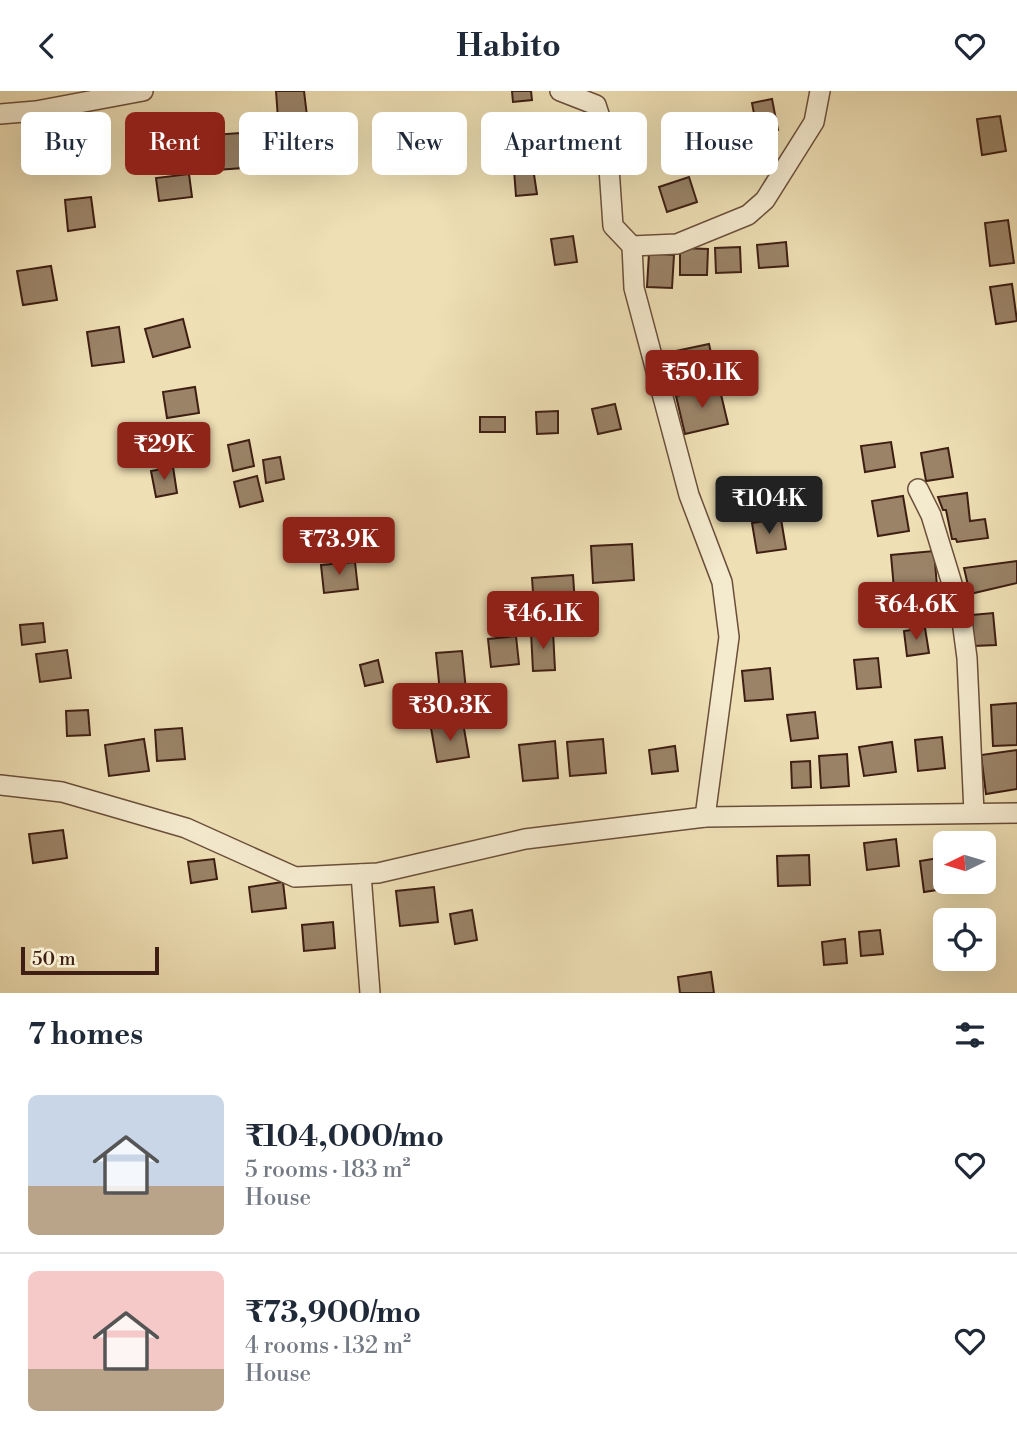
<!DOCTYPE html>
<meta charset="utf-8">
<style>
:root{--surface:#fff;--page:#f2f2f3;--text:#1f2937;--muted:#747a83;--line:#e0e1e3;--accent:#8f2418}
body{margin:0;font-family:"Libre Bodoni",serif;background:var(--page);color:var(--text);height:100vh;display:flex;flex-direction:column;font-size:26px;white-space:nowrap}
*{box-sizing:border-box;margin:0}
p{font-size:23px;color:var(--muted)}
.icon{flex:none;width:38px;height:38px;fill:none;stroke:currentColor;stroke-width:2;stroke-linecap:round;stroke-linejoin:round}
.map{position:relative;height:902px;overflow:hidden}
.details{display:flex;flex-direction:column;background:var(--surface);flex:1}
.details>*{flex:none}
.top-card{position:absolute;left:21px;top:21px;width:976px;height:63px;display:flex;gap:14px}
.needle{width:46px;rotate:265deg}
.fabs{position:absolute;left:933px;top:740px;display:grid;gap:14px}
.fabs a{display:grid;place-items:center;width:63px;height:63px;border-radius:10px;background:var(--surface);box-shadow:0 7px 28px #0002;font-size:35px}
.scale{position:absolute;left:21px;bottom:18px;width:138px;box-sizing:border-box;padding-left:7px;border:4px solid #3f1f13;border-top:0;font-size:19px;line-height:24px;white-space:nowrap;color:#3f1f13;-webkit-text-stroke:5px #f4eace;paint-order:stroke}
.price{position:absolute;translate:-50% -60px;padding:0 16px;border-radius:7px;background:var(--accent);color:#fff;font-size:23px;line-height:46px;filter:drop-shadow(0 2px 4px #0008)}
.price::after{content:'';position:absolute;left:50%;top:42px;width:21px;height:16px;margin-left:-10px;background:inherit;clip-path:polygon(0 0,100% 0,50% 100%)}
.price.current{background:#222;color:#fff}
ul{padding:0;list-style:none}
li{display:flex;align-items:center;gap:21px;height:175px;padding:0 28px}
li+li{border-top:2px solid var(--line)}
li span{display:grid;place-items:center;flex:none;width:196px;height:140px;border-radius:10px;color:#555}
li>.icon{margin-inline-start:auto}
span .icon{width:84px;height:84px;fill:#fffc;stroke-width:1}
li b{font-size:30px}
h2{display:flex;justify-content:space-between;align-items:center;height:84px;padding:0 28px;font-size:30px}
.tag{padding:0 24px;border-radius:10px;background:var(--surface);box-shadow:0 7px 28px #0002;font-size:24px;line-height:63px}
.tag.current{background:var(--accent);color:#fff}
header{display:flex;justify-content:space-between;align-items:center;height:91px;padding:0 28px;background:var(--surface);font-size:32px;font-weight:700}
.map>svg:first-child{display:block}
.building{fill:#9a8367;stroke:#3f1f13;stroke-width:2}
.lines{fill:none;stroke-linecap:round;stroke-linejoin:round}
.minor-casing{stroke:#6b4f3b;stroke-width:22}
.minor{stroke:#f4eace;stroke-width:19}
</style>
<header><svg class="icon" aria-label="back" viewBox="0 0 24 24"><path d="M15 5l-7 7 7 7"/></svg>Habito<svg class="icon" aria-label="heart" viewBox="0 0 24 24"><path d="M12 20l-8-8c-3-5 5-10 8-4 3-6 11-1 8 4z"/></svg></header>
<div class="map">
<svg width="1017" height="902" viewBox="0 0 1017 902">
<rect width="100%" height="100%" fill="#eedfb4"/>
<filter id="stains"><feTurbulence type="fractalNoise" baseFrequency=".00286" numOctaves="4"/><feColorMatrix values="0 0 0 0 .2 0 0 0 0 .09 0 0 0 0 .02 0 0 0 .5 -.17"/></filter>
<radialGradient id="worn" r=".72"><stop offset=".6" stop-color="#630" stop-opacity="0"/><stop offset="1" stop-color="#630" stop-opacity=".3"/></radialGradient>
<g class="building">
<polygon points="276,0 304,0 307,25 278,28"/>
<polygon points="512,0 531,0 532,9 513,11"/>
<polygon points="772,8 778,39 758,44 752,12"/>
<polygon points="529,23 531,47 510,48 508,24"/>
<polygon points="1000,25 1006,60 982,64 977,28"/>
<polygon points="734,39 736,59 710,60 709,40"/>
<polygon points="240,42 243,77 203,80 200,45"/>
<polygon points="533,77 537,103 516,105 514,79"/>
<polygon points="189,83 192,106 159,110 156,87"/>
<polygon points="689,86 697,111 667,121 659,96"/>
<polygon points="91,106 95,136 68,140 65,109"/>
<polygon points="1008,129 1014,172 990,175 985,132"/>
<polygon points="573,145 577,171 555,174 551,148"/>
<polygon points="786,151 788,175 759,177 757,154"/>
<polygon points="740,156 741,181 716,182 715,157"/>
<polygon points="680,157 708,158 707,184 680,184"/>
<polygon points="649,162 674,164 672,197 647,196"/>
<polygon points="51,175 57,209 23,214 17,180"/>
<polygon points="1012,193 1017,230 996,233 990,196"/>
<polygon points="183,228 190,256 153,266 145,238"/>
<polygon points="119,236 124,271 92,275 87,241"/>
<polygon points="709,253 714,276 676,284 671,261"/>
<polygon points="719,295 728,333 685,343 676,305"/>
<polygon points="195,296 199,322 167,327 163,301"/>
<polygon points="615,313 621,338 598,343 592,318"/>
<polygon points="558,320 558,342 537,343 536,321"/>
<rect x="480" y="326" width="25" height="15"/>
<polygon points="249,349 254,375 233,380 228,354"/>
<polygon points="891,351 895,376 865,381 861,355"/>
<polygon points="948,357 953,386 926,390 921,362"/>
<polygon points="280,366 284,388 266,392 263,369"/>
<polygon points="173,376 177,402 156,406 151,380"/>
<polygon points="257,385 263,410 240,416 234,391"/>
<polygon points="967,402 970,430 985,428 988,447 957,451 956,448 952,448 946,419 943,419 938,406"/>
<polygon points="903,405 909,440 878,445 872,410"/>
<polygon points="781,428 786,458 757,462 752,432"/>
<polygon points="632,453 634,489 593,492 591,455"/>
<polygon points="934,460 937,495 894,498 891,464"/>
<polygon points="1017,470 1017,492 970,503 964,477"/>
<polygon points="355,471 358,498 324,502 321,474"/>
<polygon points="573,484 575,513 534,516 532,487"/>
<polygon points="993,522 996,554 974,555 972,524"/>
<polygon points="43,532 45,551 22,554 20,534"/>
<polygon points="925,537 929,562 907,565 904,540"/>
<polygon points="553,540 555,579 533,580 531,541"/>
<polygon points="516,545 519,573 491,576 488,548"/>
<polygon points="67,559 71,587 40,591 36,563"/>
<polygon points="462,560 466,599 440,601 436,562"/>
<polygon points="878,567 881,596 857,598 854,569"/>
<polygon points="378,569 383,591 365,595 360,574"/>
<polygon points="770,577 773,608 745,610 742,580"/>
<polygon points="1017,612 1017,654 993,655 991,614"/>
<polygon points="88,619 90,644 67,645 66,620"/>
<polygon points="815,621 818,647 791,650 787,624"/>
<polygon points="463,632 469,666 437,671 431,637"/>
<polygon points="182,637 185,668 157,670 155,639"/>
<polygon points="942,646 945,677 918,680 915,649"/>
<polygon points="144,648 149,680 109,685 105,654"/>
<polygon points="603,648 606,682 570,685 567,651"/>
<polygon points="555,650 558,687 523,690 519,654"/>
<polygon points="892,651 896,681 864,685 859,656"/>
<polygon points="675,655 678,680 652,683 649,659"/>
<polygon points="1017,659 1017,698 986,703 981,664"/>
<polygon points="847,663 849,695 821,697 819,665"/>
<polygon points="810,670 811,696 792,697 791,671"/>
<polygon points="63,739 67,767 33,772 29,743"/>
<polygon points="896,748 899,775 867,779 864,752"/>
<polygon points="809,764 810,794 778,795 777,765"/>
<polygon points="945,766 945,791 963,791 963,795 924,801 920,770"/>
<polygon points="214,768 217,788 191,792 188,771"/>
<polygon points="283,791 286,817 252,821 249,796"/>
<polygon points="434,796 438,831 400,835 396,800"/>
<polygon points="472,819 477,849 455,853 450,823"/>
<polygon points="333,831 335,857 304,860 302,834"/>
<polygon points="880,839 883,863 861,865 859,841"/>
<polygon points="845,848 847,872 824,874 822,851"/>
<polygon points="711,881 714,902 680,902 678,886"/>
</g>
<g class="lines">
<g class="minor-casing">
<g id="minor">
<polyline points="560,0 596,14 607,48 613,135 632,155 677,153 748,124 765,109 814,31 820,0"/>
<polyline points="0,23 36,20 143,0"/>
<polyline points="632,155 634,197 689,404 722,491 729,546 705,726"/>
<polyline points="918,398 931,424 961,522 967,567 974,722"/>
<polyline points="0,694 62,701 186,737 295,786 378,782 525,748 705,726 1017,722"/>
<polyline points="361,783 370,902"/>
</g>
</g>
<use href="#minor" class="minor"/>
</g>
<rect width="100%" height="100%" filter="url(#stains)"/>
<rect width="100%" height="100%" fill="url(#worn)"/>
</svg>
<div class="fabs">
<a><svg class="needle" viewBox="-14 -14 28 28"><path d="M0-13l5 13h-10z" fill="#e53935"/><path d="M0 13l5-13h-10z" fill="#747a83"/></svg></a>
<a><svg class="icon" aria-label="locate" viewBox="0 0 24 24"><circle cx="12" cy="12" r="6"/><path d="M12 2v4M12 18v4M2 12h4M18 12h4"/></svg></a>
</div>
<div class="scale">50 m</div>
<b class="price" style="left:702px;top:319px">₹50.1K</b>
<b class="price" style="left:164px;top:391px">₹29K</b>
<b class="price current" style="left:769px;top:445px">₹104K</b>
<b class="price" style="left:339px;top:486px">₹73.9K</b>
<b class="price" style="left:916px;top:551px">₹64.6K</b>
<b class="price" style="left:543px;top:560px">₹46.1K</b>
<b class="price" style="left:450px;top:652px">₹30.3K</b>
<div class="top-card">
<a class="tag">Buy</a>
<a class="tag current">Rent</a>
<a class="tag">Filters</a>
<a class="tag">New</a>
<a class="tag">Apartment</a>
<a class="tag">House</a>
</div>
</div>
<section class="details">
<h2>7 homes<svg class="icon" aria-label="filters" viewBox="0 0 24 24"><path d="M4 7h16M4 17h16"/><circle cx="9" cy="7" r="2"/><circle cx="15" cy="17" r="2"/></svg></h2>
<ul>
<li><span style="background:linear-gradient(#c9d6e8 65%,#b9a48a 0)"><svg class="icon" aria-label="home" viewBox="0 0 24 24"><path d="M3 11l9-7 9 7M6 9v11h12V9"/></svg></span><div><b>₹104,000/mo</b><p>5 rooms · 183 m²</p><p>House</p></div><svg class="icon" aria-label="heart" viewBox="0 0 24 24"><path d="M12 20l-8-8c-3-5 5-10 8-4 3-6 11-1 8 4z"/></svg></li>
<li><span style="background:linear-gradient(#f6c9c9 70%,#b9a48a 0)"><svg class="icon" aria-label="home" viewBox="0 0 24 24"><path d="M3 11l9-7 9 7M6 9v11h12V9"/></svg></span><div><b>₹73,900/mo</b><p>4 rooms · 132 m²</p><p>House</p></div><svg class="icon" aria-label="heart" viewBox="0 0 24 24"><path d="M12 20l-8-8c-3-5 5-10 8-4 3-6 11-1 8 4z"/></svg></li>
</ul>
</section>
